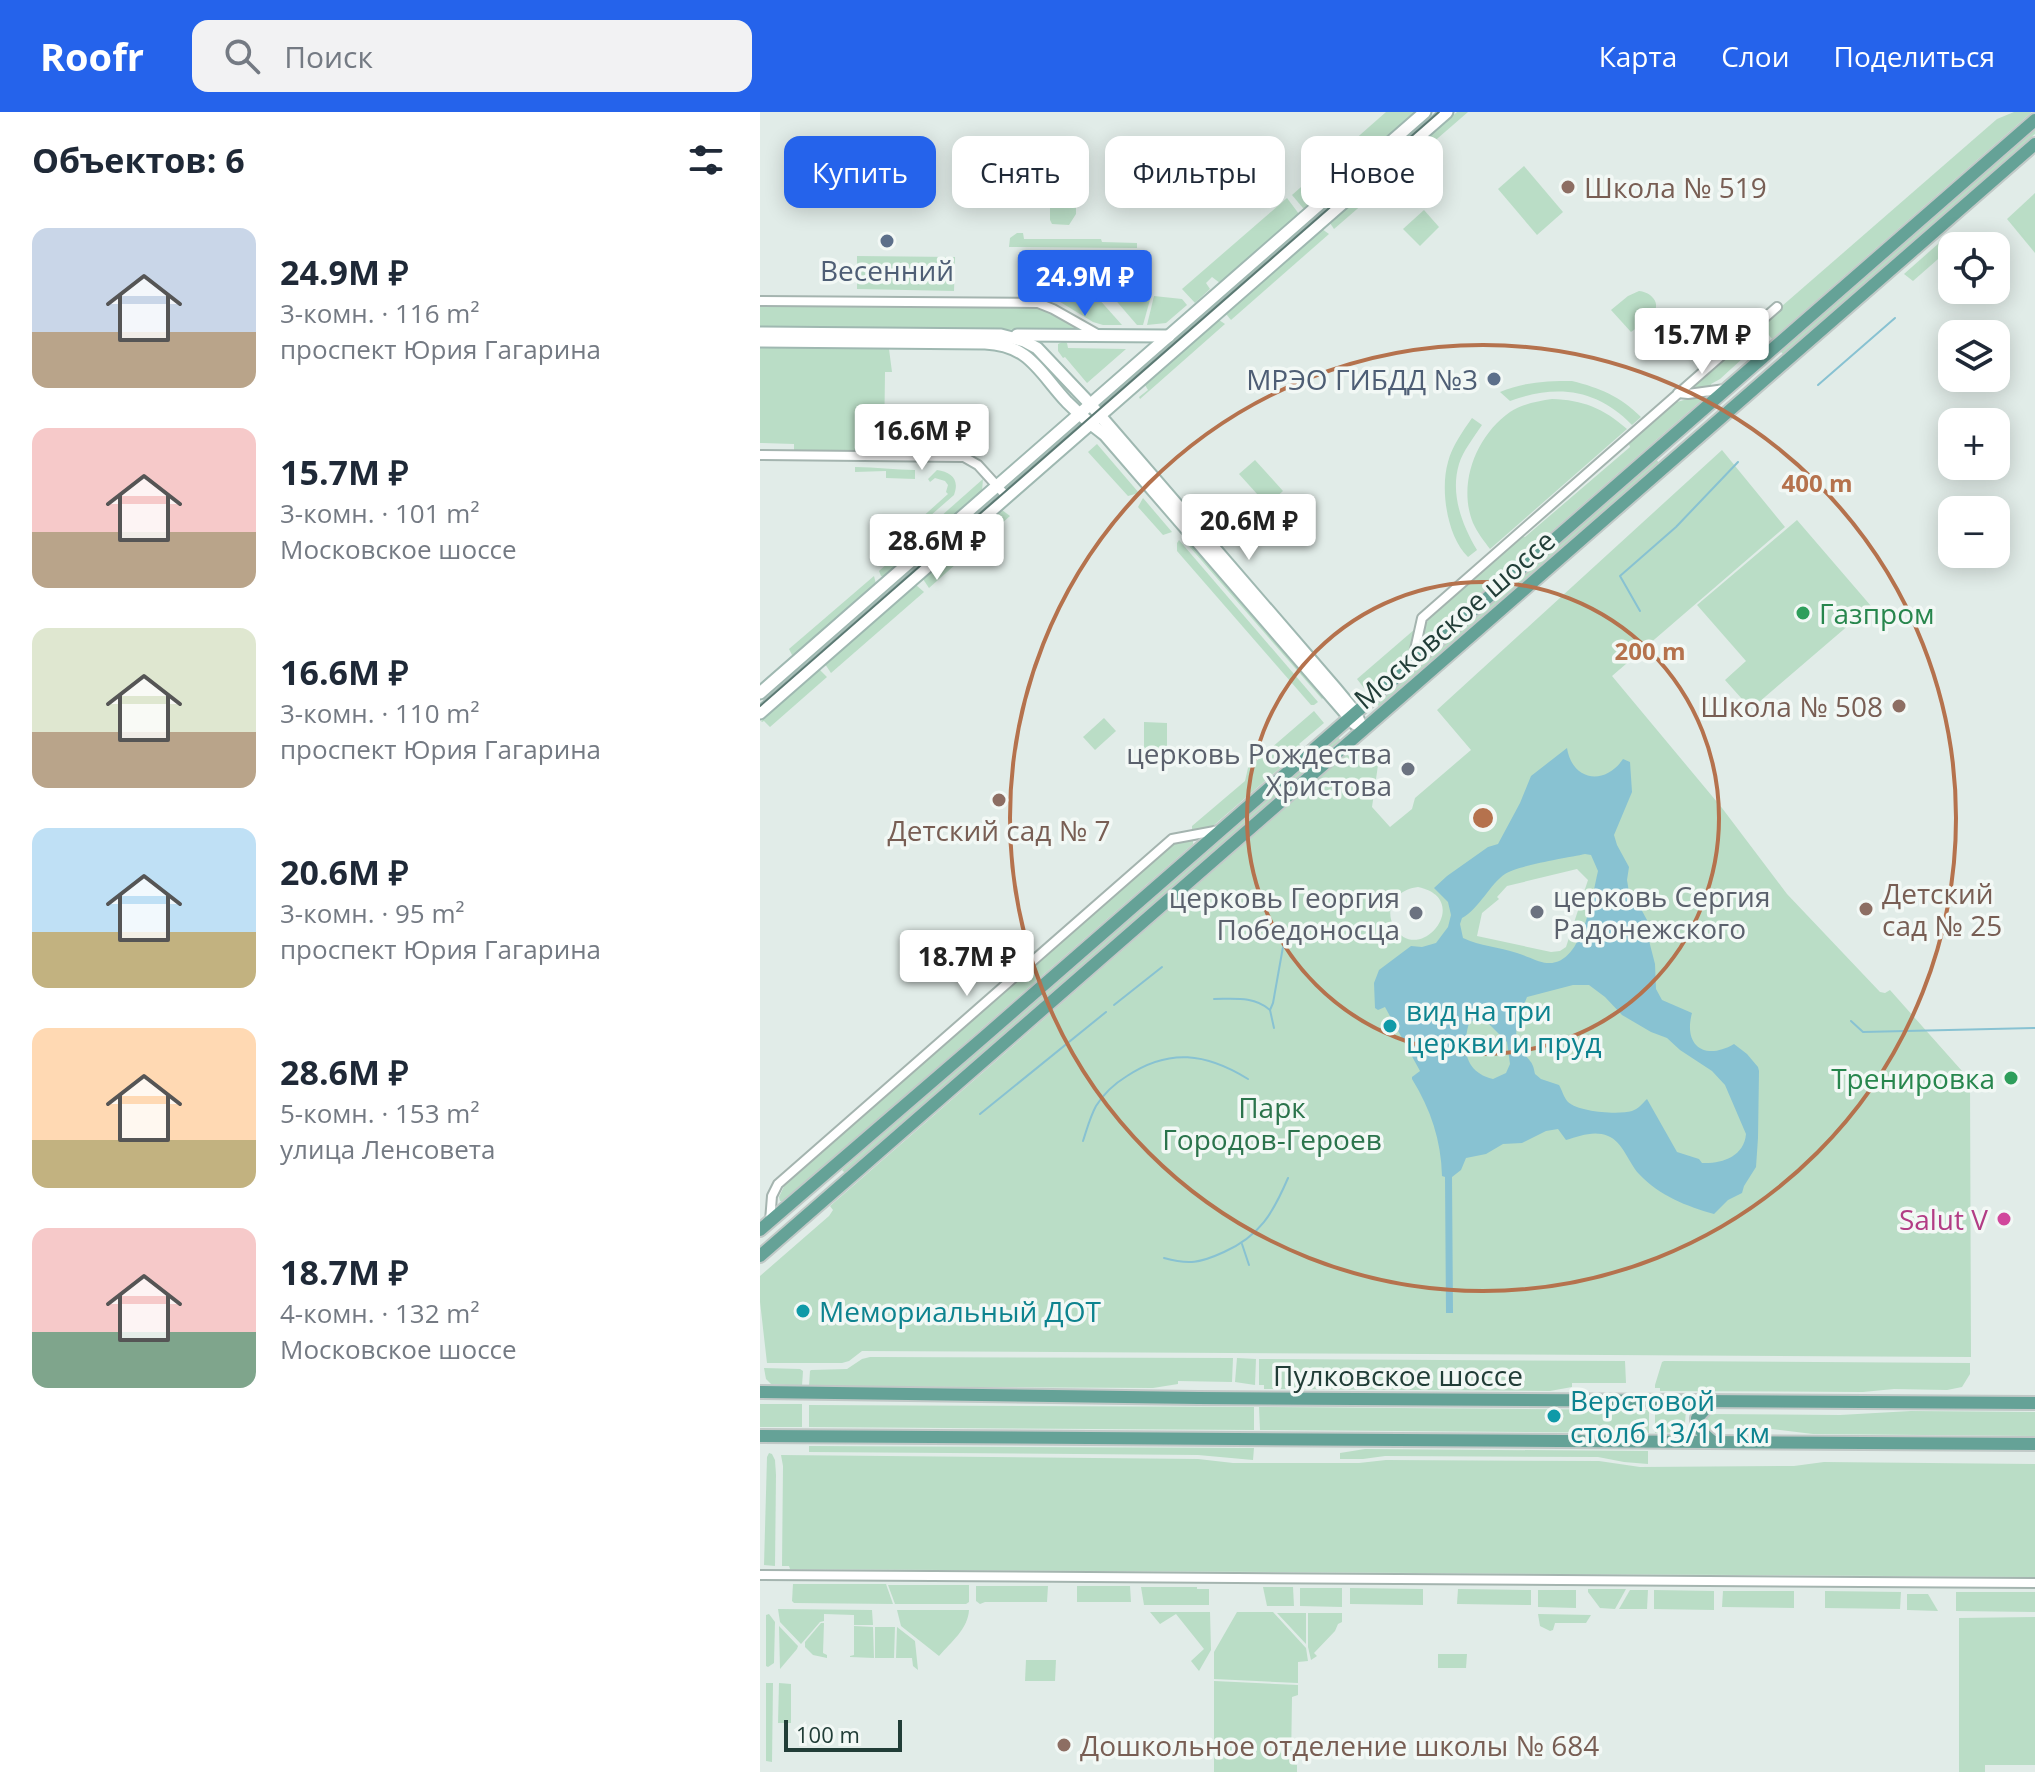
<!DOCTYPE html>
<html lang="ru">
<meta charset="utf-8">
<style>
:root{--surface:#fff;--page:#f2f2f3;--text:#1f2937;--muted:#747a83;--accent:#2563eb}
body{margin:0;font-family:"Open Sans",sans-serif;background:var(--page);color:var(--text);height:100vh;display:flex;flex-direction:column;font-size:30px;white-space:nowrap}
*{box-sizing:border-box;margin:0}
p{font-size:26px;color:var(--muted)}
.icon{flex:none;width:44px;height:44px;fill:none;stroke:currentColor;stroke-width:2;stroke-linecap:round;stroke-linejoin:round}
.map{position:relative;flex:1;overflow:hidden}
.side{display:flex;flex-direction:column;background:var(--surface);width:760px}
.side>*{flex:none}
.top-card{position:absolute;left:24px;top:24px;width:760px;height:72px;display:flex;gap:16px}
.tools{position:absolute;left:1178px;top:120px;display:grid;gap:16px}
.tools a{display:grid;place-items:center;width:72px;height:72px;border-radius:16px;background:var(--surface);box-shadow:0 4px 20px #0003;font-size:40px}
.scale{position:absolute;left:24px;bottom:20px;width:118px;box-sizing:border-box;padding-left:8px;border:4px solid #213d37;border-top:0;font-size:22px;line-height:28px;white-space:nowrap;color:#213d37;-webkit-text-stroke:6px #f2f8f5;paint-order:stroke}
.price{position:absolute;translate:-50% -68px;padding:0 18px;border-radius:8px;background:#fff;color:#222;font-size:26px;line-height:52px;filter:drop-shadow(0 2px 4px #0008)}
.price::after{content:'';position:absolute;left:50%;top:48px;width:24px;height:18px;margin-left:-12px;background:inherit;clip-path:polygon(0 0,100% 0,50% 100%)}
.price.current{background:var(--accent);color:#fff}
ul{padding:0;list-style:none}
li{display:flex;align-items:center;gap:24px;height:200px;padding:0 32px}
li span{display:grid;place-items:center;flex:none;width:224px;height:160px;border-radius:16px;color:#555}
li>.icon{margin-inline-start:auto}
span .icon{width:96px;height:96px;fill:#fffc;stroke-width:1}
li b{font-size:34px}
h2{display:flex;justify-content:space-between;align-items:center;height:96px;padding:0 32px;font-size:34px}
.pill{padding:0 28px;border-radius:16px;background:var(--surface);box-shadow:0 4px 20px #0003;font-size:28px;line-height:72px}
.pill.current{background:var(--accent);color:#fff}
header{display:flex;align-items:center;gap:48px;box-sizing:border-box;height:112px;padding:0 40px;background:var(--accent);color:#fff}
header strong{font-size:38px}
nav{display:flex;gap:44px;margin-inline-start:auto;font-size:28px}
.search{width:560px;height:72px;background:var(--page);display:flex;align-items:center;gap:20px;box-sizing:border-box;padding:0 28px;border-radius:16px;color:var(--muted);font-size:30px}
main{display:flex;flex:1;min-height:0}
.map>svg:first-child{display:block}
.green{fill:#baddc6;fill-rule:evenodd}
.water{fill:#88c2d2;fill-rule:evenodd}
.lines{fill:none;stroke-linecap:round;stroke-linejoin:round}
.stream{stroke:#88c2d2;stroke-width:2}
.street-casing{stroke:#a4b4af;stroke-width:12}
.secondary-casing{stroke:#9fb8b1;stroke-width:15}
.primary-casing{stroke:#c1c9c7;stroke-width:16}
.street{stroke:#fff;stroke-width:8}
.secondary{stroke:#fff;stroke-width:11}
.primary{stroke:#65a297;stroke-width:12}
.tram{stroke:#5b7973;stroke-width:2}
.ring{fill:none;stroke:#b5724d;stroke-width:4}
.education-dot{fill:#8d6e63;stroke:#f2f8f5;stroke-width:3}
.service-dot{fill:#5c6f8a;stroke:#f2f8f5;stroke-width:3}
.leisure-dot{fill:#2e9e5b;stroke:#f2f8f5;stroke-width:3}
.worship-dot{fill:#6b7280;stroke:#f2f8f5;stroke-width:3}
.culture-dot{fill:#0f9aa8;stroke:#f2f8f5;stroke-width:3}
.hotel-dot{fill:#d1479c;stroke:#f2f8f5;stroke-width:3}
.labels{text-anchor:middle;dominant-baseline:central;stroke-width:7;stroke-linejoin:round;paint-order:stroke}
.education-label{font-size:28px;fill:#785e54;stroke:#f2f8f5;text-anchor:start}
.service-label{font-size:28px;fill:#4e5e75;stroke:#f2f8f5}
.leisure-label{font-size:28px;fill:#27864d;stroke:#f2f8f5;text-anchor:start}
.street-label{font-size:28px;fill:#213d37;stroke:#f2f8f5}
.worship-label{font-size:28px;fill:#5b616d;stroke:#f2f8f5;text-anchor:end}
.culture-label{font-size:28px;fill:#0d838f;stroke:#f2f8f5;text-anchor:start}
.park-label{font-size:28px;fill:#2b744c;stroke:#f2f8f5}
.hotel-label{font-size:28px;fill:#b23c85;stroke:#f2f8f5;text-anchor:end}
.centre{fill:#b5724d;stroke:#f2f8f5;stroke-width:4}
.ring-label{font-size:24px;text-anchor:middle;font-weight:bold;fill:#b5724d;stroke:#f2f8f5;stroke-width:7;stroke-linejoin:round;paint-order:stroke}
</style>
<header>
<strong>Roofr</strong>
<div class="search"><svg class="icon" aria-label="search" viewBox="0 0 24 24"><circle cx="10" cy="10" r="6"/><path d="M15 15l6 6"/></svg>Поиск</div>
<nav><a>Карта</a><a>Слои</a><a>Поделиться</a></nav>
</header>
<main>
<section class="side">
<h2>Объектов: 6<svg class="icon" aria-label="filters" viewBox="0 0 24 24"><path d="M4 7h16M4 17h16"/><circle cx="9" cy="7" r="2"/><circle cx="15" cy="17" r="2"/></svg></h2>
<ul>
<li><span style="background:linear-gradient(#c9d6e8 65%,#b9a48a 0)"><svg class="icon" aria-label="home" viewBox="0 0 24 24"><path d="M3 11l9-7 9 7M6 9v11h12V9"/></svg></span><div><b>24.9M ₽</b><p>3-комн. · 116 m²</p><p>проспект Юрия Гагарина</p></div></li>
<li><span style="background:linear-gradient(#f6c9c9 65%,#b9a48a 0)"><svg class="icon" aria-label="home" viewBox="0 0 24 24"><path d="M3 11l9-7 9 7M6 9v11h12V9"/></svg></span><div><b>15.7M ₽</b><p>3-комн. · 101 m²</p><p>Московское шоссе</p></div></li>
<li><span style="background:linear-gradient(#dfe7d0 65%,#b9a48a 0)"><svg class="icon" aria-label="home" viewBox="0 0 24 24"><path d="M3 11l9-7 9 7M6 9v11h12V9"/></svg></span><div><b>16.6M ₽</b><p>3-комн. · 110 m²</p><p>проспект Юрия Гагарина</p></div></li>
<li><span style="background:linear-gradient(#bfe0f5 65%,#c2b280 0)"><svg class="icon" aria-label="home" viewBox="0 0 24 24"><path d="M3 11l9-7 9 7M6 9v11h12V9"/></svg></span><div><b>20.6M ₽</b><p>3-комн. · 95 m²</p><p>проспект Юрия Гагарина</p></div></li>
<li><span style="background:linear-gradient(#ffd9b3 70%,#c2b280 0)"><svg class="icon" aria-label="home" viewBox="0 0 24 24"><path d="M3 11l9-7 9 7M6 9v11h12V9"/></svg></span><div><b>28.6M ₽</b><p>5-комн. · 153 m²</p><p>улица Ленсовета</p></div></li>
<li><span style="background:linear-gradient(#f6c9c9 65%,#7fa58c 0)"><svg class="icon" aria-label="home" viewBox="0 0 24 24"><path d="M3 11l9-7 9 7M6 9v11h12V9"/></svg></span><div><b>18.7M ₽</b><p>4-комн. · 132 m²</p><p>Московское шоссе</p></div></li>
</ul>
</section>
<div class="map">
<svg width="1275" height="1660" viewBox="0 0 1275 1660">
<rect width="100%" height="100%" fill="#e1ece8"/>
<g class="green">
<polygon points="626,0 656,0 546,96 543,96 532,83"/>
<polygon points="697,0 708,0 663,39 659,33"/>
<polygon points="1254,0 1272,0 1012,227 1008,222 1006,208 1237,7"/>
<polygon points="1275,16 1275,22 1023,242 1020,239"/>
<polygon points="651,40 657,45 574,117 570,111"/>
<polygon points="296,47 306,47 306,59 316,59 316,102 309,113 292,112 290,108 290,52"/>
<polygon points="764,54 803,100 777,123 738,77"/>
<polygon points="1275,81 1275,141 1247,107"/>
<polygon points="527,86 539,102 460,171 452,165 446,171 450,177 435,191 422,177"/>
<polygon points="664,98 679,115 660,134 643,117"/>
<polygon points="562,117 569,122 471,208 466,202"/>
<polygon points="257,121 263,121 264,127 341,127 342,130 377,131 377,136 249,135 250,126"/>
<polygon points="1187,124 1194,133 1153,169 1144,162"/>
<polygon points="97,144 195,145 194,179 97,177"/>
<path d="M879,179C890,180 902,190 893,202C888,209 878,215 871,220L851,198L868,184Z"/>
<polygon points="352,184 391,184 383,213 377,213"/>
<polygon points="394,184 422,187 427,193 406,211 387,213"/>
<polygon points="292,185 337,185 362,213 343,213 333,210"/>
<polygon points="0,193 276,195 288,198 316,216 313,218 0,216"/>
<polygon points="459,208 465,212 380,287 379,285 388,278 385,273"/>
<polygon points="985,227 994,236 960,267 951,272 952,275 930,279 927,277"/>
<polygon points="304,229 307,231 308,236 366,237 327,271 305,245 303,246 298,239 298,232"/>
<polygon points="0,235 126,236 129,237 132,260 125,260 124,335 150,335 149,341 34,340 34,332 0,331"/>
<path d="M812,269C840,276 860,284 881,305L872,313C837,277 797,272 750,289L740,280C763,270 787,269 812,269Z"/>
<polygon points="941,283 944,284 943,287 666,529 662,530 661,528 666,512 673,500 760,423 765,425 870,335 868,329 910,292"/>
<path d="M792,287C823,288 843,296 867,317L730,437C724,429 717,420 713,411C697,371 717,323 750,300C762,292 778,289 792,287Z"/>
<path d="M712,306L722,313C714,325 703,339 699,352C690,382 702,413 717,438L708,445C687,425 680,377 688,350C692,334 703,319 712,306Z"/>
<polygon points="337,332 379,381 368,384 328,340"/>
<path d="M962,338L1025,415L852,564L962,696L1027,782L1120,880L1125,881L1130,878L1210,968L1211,1245L102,1239L89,1249L82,1251H7L0,1190V1164L69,1104L73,1098L70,1094L587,642L592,648L606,637L618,653L612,695L630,715L652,697L655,686L711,638L677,598ZM817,757L828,768L806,835L800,839L791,840L717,824L722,801L739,787L737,785L747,774ZM658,775C715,787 659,856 634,815C623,795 638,777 658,775Z"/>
<polygon points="896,347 899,351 619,595 617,591"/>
<polygon points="495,348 523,379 507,393 479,362"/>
<path d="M95,355C116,355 135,358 155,358V367L126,366V359L95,360Z"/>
<path d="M177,358C191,360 200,367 194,383L162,411L159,408L188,382L186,380L188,373L185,369L175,366L170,370L168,367Z"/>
<polygon points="223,367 222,379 124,465 121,464 119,459"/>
<polygon points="383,386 412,420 403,423 378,395"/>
<polygon points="242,398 250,404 169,476 163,467"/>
<polygon points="1037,408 1111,494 991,597 965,568 986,549 937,493"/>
<polygon points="427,425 565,584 562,587 422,426"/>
<polygon points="419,428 558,590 554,593 551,593 417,439 417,431"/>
<polygon points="114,464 116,472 34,544 32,543 29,537"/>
<polygon points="156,473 164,480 71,561 65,552"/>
<polygon points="655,517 656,521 646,546 607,580 597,567"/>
<polygon points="58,558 60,558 67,565 10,615 4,609 2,610 1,609"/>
<polygon points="554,599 564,611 539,632 543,636 453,714 434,720 432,719 432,714 485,669 488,656"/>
<polygon points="344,606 356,619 335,638 323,625"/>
<polygon points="384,610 407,611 407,645 384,645"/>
<polygon points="578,625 581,629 85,1061 82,1058"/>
<polygon points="430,728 433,729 433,732 31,1083 23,1089 20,1089 19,1085 26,1070 408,735 414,731"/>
<polygon points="110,1245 473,1246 472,1270 418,1269 418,1272 393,1276 49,1274 50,1259 51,1258 87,1257 102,1247"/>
<polygon points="477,1246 496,1247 495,1273 475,1270"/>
<polygon points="499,1247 865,1249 866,1271 812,1271 812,1275 790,1279 504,1277 504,1273 499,1273"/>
<polygon points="904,1249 1210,1251 1210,1262 1202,1275 1187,1278 1134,1277 1103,1280 900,1279 900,1276 895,1276 895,1273 902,1250"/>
<polygon points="4,1256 40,1257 43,1259 42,1274 11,1272 6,1267"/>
<rect x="0" y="1292" width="42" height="23"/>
<polygon points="49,1293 494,1295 494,1318 49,1315"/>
<polygon points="499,1295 889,1298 889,1321 500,1318"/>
<polygon points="895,1298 926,1298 925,1311 927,1320 895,1321"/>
<polygon points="1151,1299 1275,1300 1275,1324 1053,1322 1003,1316 951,1317 945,1315 943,1309 949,1302 1080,1303"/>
<polygon points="49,1334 494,1336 493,1348 438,1343 49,1340"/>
<polygon points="605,1337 888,1339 888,1352 864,1350 838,1345 625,1344 603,1347 580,1347 580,1341"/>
<polygon points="9,1341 12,1342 15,1348 16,1363 15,1454 4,1453 7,1345"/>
<polygon points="21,1343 438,1347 473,1351 599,1351 626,1348 839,1349 880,1355 1034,1354 1064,1350 1275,1352 1275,1465 30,1457 29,1454 22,1454 23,1354"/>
<polygon points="33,1472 126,1472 133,1492 34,1491 32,1489"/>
<polygon points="128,1473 209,1473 209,1490 206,1492 135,1492"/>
<polygon points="216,1474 288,1474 287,1490 225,1490 220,1492 216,1489"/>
<polygon points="317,1474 370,1474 371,1490 317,1490"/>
<polygon points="381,1475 437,1475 437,1477 449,1477 449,1493 384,1493"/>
<polygon points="503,1475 533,1475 534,1494 507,1494"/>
<polygon points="540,1476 582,1476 582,1495 540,1494"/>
<polygon points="590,1476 663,1477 663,1493 590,1492"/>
<polygon points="698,1477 771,1478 771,1493 697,1492"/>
<polygon points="828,1477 866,1477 855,1497 840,1496 828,1480"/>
<polygon points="778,1478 816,1478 816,1496 778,1495"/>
<polygon points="870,1478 888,1478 887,1497 859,1497"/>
<polygon points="894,1478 954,1479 954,1498 894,1497"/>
<polygon points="963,1479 1034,1479 1034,1496 962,1495"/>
<polygon points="1065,1479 1141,1480 1140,1497 1065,1496"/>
<polygon points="1196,1480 1275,1480 1275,1500 1196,1499"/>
<polygon points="1147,1482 1168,1482 1178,1499 1147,1498"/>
<polygon points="18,1497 112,1498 113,1513 94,1513 94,1503 64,1502 64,1509 60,1510 41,1532 20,1510"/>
<path d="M137,1498H209C208,1517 191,1530 179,1544L141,1514Z"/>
<polygon points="390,1500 450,1500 451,1538 439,1559 431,1549 444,1537 416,1502 400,1512"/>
<polygon points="477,1500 513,1500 546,1536 548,1549 538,1550 538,1571 454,1567 454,1540"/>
<polygon points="517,1501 546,1501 546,1532"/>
<polygon points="548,1501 582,1501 582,1510 578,1512 575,1519 554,1541 557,1544 551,1548 548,1535"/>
<polygon points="9,1502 15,1510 14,1551 8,1555 6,1554 6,1503"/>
<polygon points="778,1502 831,1503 826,1511 795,1511 793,1518 790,1519 780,1514"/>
<polygon points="1275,1505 1275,1653 1225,1653 1225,1660 1199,1660 1199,1506"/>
<polygon points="61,1511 64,1511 63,1541 67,1543 67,1546 53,1543 45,1535 45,1530"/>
<polygon points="19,1514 38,1534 37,1537 20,1557"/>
<polygon points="94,1514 113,1515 114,1546 90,1545 90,1544 94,1543"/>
<polygon points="115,1515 135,1515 134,1546 115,1546"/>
<polygon points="137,1515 155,1529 158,1558 153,1554 152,1546 136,1546"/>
<polygon points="678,1542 707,1542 706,1556 678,1556"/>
<polygon points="266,1548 296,1548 295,1569 265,1569"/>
<polygon points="454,1569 538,1573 538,1583 532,1585 531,1651 537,1653 537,1660 454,1660"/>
<polygon points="6,1571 13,1571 12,1650 6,1649"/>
<polygon points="19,1571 31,1572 31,1611 18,1611"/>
</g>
<path class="water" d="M807,636C812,669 845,674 863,647L870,650L872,680L854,723L857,733L869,755L867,768L870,786L881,797L887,808L886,817L895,852L896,877L902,888L932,901C923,934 945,949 974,932L987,942L998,955L999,959L998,1026L996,1055L984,1074L982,1081L968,1088L954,1102C926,1094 900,1084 879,1062C868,1050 863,1030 848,1024C834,1018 820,1024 806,1028L798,1017L786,1019L762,1031L743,1032L726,1042L706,1046L701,1058L692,1065L693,1201H686L685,1065L682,1064C681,1028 671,998 652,967V965L660,959L625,895L618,898L615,896L614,871L619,858L651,834L662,835L676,831L688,815L691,803L688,790L674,776L687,764L728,735L738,732L760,691L771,664ZM825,742L831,743L838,759C832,784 823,854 787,851C778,850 767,844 757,841C739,835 720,834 703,826L700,812L702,806C719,797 730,772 745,762C759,753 807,746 825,742ZM813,873H829L845,885L862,903L891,920L907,926L920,938L952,959L965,973L986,1022C984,1045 961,1052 942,1051L939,1047L917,1040L887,987C882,992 878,997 872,999C858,1003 819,1000 808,990C804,986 802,978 799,973L781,967L775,962C773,949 770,950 763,940C749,922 760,903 767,885ZM716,907L725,908L747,930L750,952L746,961L733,967C704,960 702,936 709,911Z"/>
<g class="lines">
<g class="stream">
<polyline points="1058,273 1135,206"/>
<polyline points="880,499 860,464 916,415 978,350"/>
<path d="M454,887C474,887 494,884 510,898L514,916"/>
<polyline points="354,893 402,855"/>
<polyline points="510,898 513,891 526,818"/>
<polyline points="1091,909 1103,920 1275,916"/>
<polyline points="220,1002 346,900"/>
<path d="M323,1029C327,1017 330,1005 336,994C344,981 354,972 367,964C409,936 446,941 488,967"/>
<polyline points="482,1132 489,1153"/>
<path d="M404,1146C429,1153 440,1151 464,1140C500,1124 513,1101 528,1066"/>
</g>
<g class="street-casing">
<g id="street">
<polyline points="0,189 278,191 293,197 339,223"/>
<polyline points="918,281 928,282 965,277"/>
<polyline points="0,343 204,345 218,353 247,385"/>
<polyline points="652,551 662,506 1017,195"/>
<polyline points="10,1109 12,1084 18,1072 412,727 460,718"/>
<polyline points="0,1463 1275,1471"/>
</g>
</g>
<g class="secondary-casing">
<g id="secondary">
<polyline points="0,221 241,223 264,229 277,236 330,292 576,577 595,600 603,618"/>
<polyline points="257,223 409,224"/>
<path d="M0,229L225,231C270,233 279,260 307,290C319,302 332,313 345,323L595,612"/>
<polyline points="0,581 665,0"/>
<polyline points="0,601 687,0"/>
</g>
</g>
<g class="primary-casing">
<g id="primary">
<polyline points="0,1118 224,925 1275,8"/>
<polyline points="0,1144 1275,32"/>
<polyline points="0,1280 438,1286 1275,1291"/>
<path d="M953,1289L937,1306C937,1318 944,1322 953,1330"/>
<polyline points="0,1324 1275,1332"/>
</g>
</g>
<use href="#street" class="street"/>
<use href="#secondary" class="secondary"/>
<use href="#primary" class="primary"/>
<polyline class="tram" points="0,594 679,0"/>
</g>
<g class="ring">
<circle cx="723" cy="706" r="236"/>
<circle cx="723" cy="706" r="473"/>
</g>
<g class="education-dot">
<circle cx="808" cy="75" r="8"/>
<circle cx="1139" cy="594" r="8"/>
<circle cx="239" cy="688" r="8"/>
<circle cx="1106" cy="797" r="8"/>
<circle cx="304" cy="1633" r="8"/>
</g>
<g class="service-dot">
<circle cx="127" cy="129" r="8"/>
<circle cx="734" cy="267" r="8"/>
</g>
<g class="leisure-dot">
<circle cx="1043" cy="501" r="8"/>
<circle cx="1251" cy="966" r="8"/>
</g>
<g class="worship-dot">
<circle cx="648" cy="657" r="8"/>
<circle cx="777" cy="800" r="8"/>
<circle cx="656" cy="801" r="8"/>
</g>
<g class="culture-dot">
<circle cx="630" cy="914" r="8"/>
<circle cx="43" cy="1199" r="8"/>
<circle cx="794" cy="1304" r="8"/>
</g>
<circle class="hotel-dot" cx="1244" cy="1107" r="8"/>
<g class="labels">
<g class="education-label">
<text x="824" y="75">Школа № 519</text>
<text x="1123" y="594" text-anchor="end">Школа № 508</text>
<text x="239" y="718" text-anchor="middle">Детский сад № 7</text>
<text x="1122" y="781">Детский<tspan x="1122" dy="32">сад № 25</tspan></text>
<text x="320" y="1633">Дошкольное отделение школы № 684</text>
</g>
<g class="service-label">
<text x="127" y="158">Весенний</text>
<text x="718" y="267" text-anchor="end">МРЭО ГИБДД №3</text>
</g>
<g class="leisure-label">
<text x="1059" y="501">Газпром</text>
<text x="1235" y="966" text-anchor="end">Тренировка</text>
</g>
<g class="street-label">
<text transform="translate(694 507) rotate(-41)">Московское шоссе</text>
<text x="638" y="1263">Пулковское шоссе</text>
</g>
<g class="worship-label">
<text x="632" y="641">церковь Рождества<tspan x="632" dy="32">Христова</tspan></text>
<text x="793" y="784" text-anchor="start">церковь Сергия<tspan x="793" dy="32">Радонежского</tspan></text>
<text x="640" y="785">церковь Георгия<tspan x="640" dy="32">Победоносца</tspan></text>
</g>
<g class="culture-label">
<text x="646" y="898">вид на три<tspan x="646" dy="32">церкви и пруд</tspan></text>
<text x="59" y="1199">Мемориальный ДОТ</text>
<text x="810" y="1288">Верстовой<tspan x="810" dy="32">столб 13/11 км</tspan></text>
</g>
<g class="park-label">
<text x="512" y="995">Парк<tspan x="512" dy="32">Городов-Героев</tspan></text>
</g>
<g class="hotel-label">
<text x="1228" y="1107">Salut V</text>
</g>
</g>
<circle cx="723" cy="706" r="12" class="centre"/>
<g class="ring-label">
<text x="1057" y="380">400 m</text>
<text x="890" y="548">200 m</text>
</g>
</svg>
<div class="tools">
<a><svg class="icon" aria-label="locate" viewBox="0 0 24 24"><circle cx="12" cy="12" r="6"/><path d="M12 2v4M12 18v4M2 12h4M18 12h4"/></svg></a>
<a><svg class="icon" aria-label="layers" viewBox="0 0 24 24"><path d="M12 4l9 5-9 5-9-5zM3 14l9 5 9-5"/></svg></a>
<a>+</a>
<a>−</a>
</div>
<div class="scale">100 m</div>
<b class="price current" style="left:325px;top:206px">24.9M ₽</b>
<b class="price" style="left:942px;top:264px">15.7M ₽</b>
<b class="price" style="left:162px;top:360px">16.6M ₽</b>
<b class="price" style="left:489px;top:450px">20.6M ₽</b>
<b class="price" style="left:177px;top:470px">28.6M ₽</b>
<b class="price" style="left:207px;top:886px">18.7M ₽</b>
<div class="top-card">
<a class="pill current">Купить</a>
<a class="pill">Снять</a>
<a class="pill">Фильтры</a>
<a class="pill">Новое</a>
</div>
</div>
</main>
